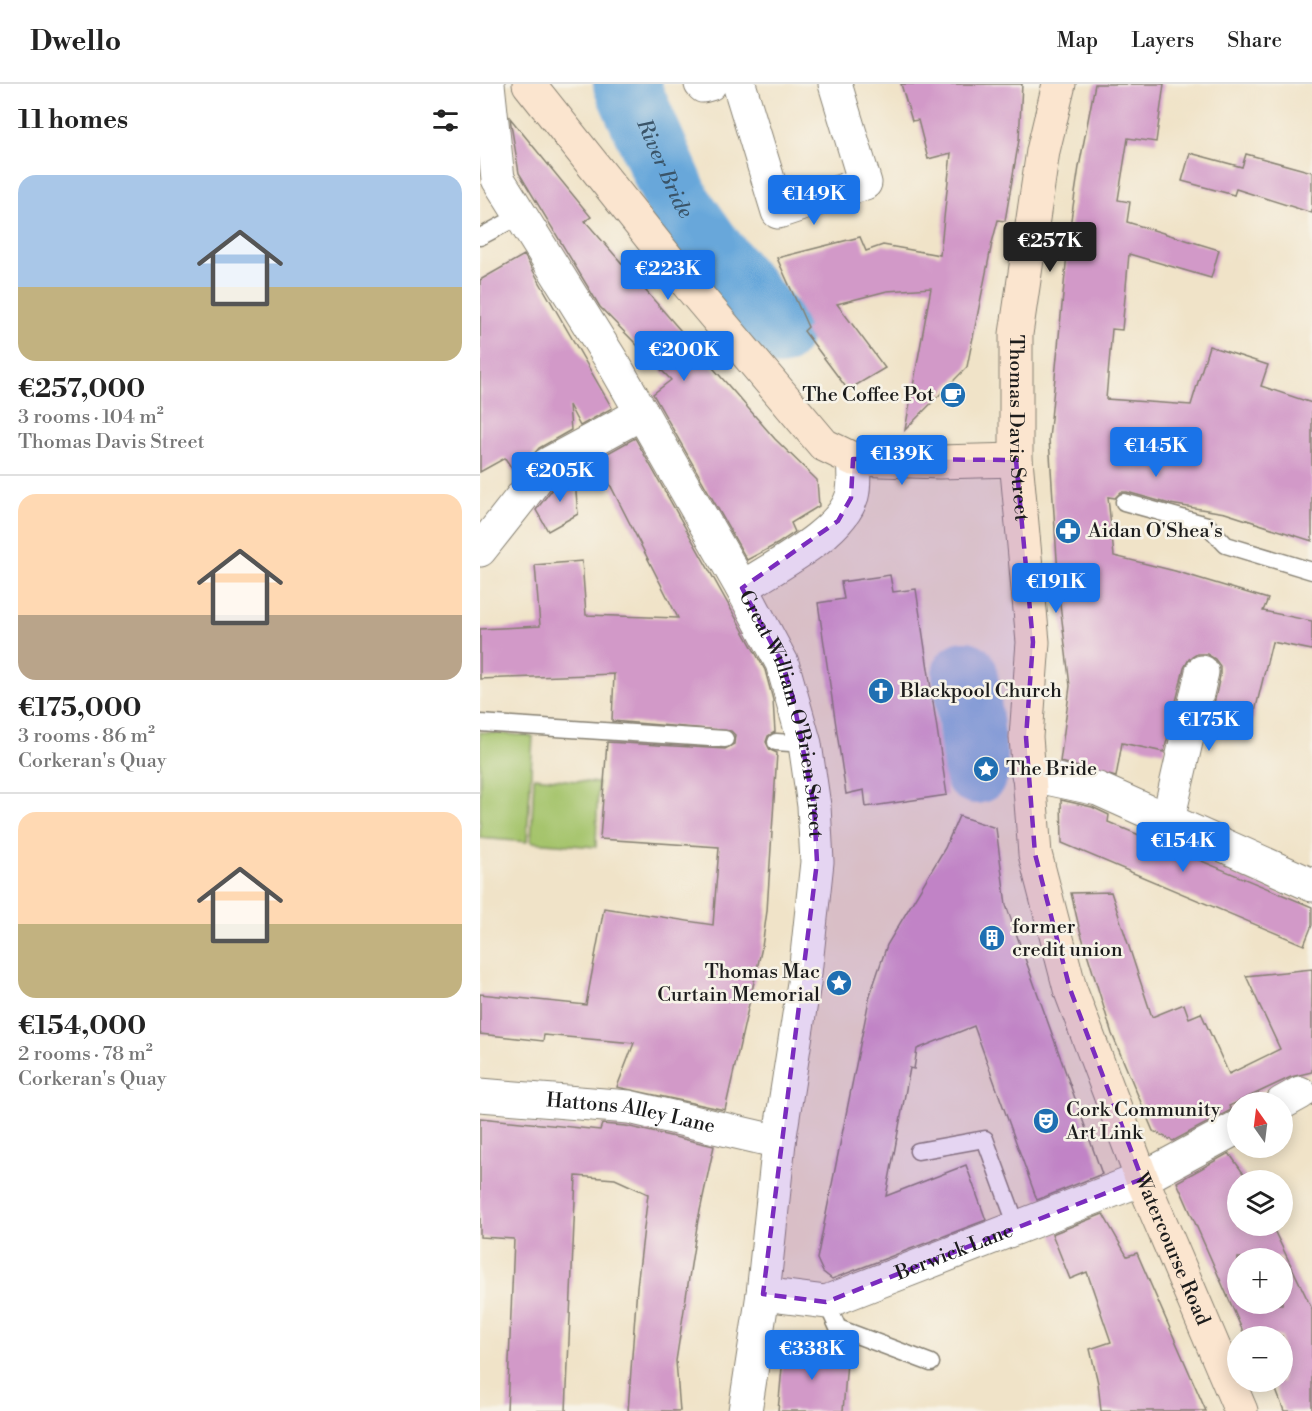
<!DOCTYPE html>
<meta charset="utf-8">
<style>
:root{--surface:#fff;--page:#f2f2f2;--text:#222;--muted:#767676;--line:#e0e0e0;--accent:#1a73e8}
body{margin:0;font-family:"Libre Bodoni",serif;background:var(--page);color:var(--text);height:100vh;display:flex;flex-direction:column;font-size:22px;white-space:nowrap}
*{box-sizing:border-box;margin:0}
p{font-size:20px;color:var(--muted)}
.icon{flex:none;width:33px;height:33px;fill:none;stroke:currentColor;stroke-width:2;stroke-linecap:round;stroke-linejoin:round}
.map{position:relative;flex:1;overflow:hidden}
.drawer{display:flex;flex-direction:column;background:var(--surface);width:480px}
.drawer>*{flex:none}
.needle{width:39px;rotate:346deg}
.buttons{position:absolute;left:747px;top:1008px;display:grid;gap:12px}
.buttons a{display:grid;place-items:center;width:66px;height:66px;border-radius:50%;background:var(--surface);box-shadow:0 3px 15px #0003;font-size:30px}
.price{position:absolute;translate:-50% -51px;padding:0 14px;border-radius:6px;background:var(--accent);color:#fff;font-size:20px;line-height:39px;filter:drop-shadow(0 2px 3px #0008)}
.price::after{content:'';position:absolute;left:50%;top:36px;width:18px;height:14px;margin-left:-9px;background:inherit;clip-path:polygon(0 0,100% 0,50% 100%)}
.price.current{background:#222;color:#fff}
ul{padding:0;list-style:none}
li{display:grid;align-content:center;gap:12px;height:318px;padding:0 18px}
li+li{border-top:2px solid var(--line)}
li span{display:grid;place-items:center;height:186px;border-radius:18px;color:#555}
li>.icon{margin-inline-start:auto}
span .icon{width:108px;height:108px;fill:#fffc;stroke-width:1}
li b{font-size:26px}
h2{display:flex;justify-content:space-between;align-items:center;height:72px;padding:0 18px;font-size:26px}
header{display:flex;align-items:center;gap:36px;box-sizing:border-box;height:84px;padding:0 30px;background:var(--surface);border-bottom:2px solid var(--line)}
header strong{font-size:28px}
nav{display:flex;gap:33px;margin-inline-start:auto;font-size:21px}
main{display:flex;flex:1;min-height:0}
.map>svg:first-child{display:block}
.green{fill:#a5c46c;stroke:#607044;stroke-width:1.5}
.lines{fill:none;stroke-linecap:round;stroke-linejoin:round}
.river{stroke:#67a7da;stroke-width:66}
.building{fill:#d299c8;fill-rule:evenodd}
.lane-casing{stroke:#868072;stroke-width:19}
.street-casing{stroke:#868072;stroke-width:35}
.secondary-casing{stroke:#868072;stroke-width:35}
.lane{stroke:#fff;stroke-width:16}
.street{stroke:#fff;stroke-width:33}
.secondary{stroke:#fbe5cf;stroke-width:33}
.marked{fill:#7b2cbf;fill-opacity:0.2;stroke:#7b2cbf;stroke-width:4.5;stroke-dasharray:12 8;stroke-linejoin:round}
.labels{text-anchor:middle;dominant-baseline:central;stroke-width:5;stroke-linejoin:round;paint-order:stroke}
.poi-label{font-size:20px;fill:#1c1c1c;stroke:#f7f3e8;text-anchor:start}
.street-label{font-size:20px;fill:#1c1c1c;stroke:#f7f3e8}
.water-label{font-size:21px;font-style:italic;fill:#3a5468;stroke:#f7f3e8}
</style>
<header>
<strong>Dwello</strong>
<nav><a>Map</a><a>Layers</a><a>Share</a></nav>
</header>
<main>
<section class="drawer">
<h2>11 homes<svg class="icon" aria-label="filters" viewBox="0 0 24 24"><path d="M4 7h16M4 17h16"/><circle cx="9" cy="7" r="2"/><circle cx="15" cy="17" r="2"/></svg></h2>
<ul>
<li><span style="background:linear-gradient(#a9c7e8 60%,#c2b280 0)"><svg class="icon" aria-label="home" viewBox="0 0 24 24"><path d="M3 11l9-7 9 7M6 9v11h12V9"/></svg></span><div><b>€257,000</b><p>3 rooms · 104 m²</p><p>Thomas Davis Street</p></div></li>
<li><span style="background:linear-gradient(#ffd9b3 65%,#b9a48a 0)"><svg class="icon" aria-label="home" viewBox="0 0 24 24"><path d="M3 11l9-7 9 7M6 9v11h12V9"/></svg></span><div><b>€175,000</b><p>3 rooms · 86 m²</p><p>Corkeran's Quay</p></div></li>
<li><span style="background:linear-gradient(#ffd9b3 60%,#c2b280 0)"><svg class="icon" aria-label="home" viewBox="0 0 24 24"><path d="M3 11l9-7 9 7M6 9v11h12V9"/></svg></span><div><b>€154,000</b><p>2 rooms · 78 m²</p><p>Corkeran's Quay</p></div></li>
</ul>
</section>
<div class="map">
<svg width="832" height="1327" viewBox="0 0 832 1327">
<rect width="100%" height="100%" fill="#f7f3e8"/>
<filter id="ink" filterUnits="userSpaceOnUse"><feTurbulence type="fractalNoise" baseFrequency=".0167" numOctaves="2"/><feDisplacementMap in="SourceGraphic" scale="12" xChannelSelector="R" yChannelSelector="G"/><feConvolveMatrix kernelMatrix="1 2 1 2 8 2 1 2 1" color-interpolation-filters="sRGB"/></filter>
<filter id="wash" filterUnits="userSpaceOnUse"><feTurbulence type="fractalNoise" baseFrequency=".008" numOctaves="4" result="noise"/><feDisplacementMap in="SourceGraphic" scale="24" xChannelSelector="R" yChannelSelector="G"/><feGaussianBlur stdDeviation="1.35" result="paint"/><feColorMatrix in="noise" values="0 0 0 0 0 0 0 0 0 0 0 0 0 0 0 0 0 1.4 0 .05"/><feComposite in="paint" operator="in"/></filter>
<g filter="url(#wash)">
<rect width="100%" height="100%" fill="#f0e3c8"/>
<g class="green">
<polygon points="0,648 53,652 47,758 0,754"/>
<polygon points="54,693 118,699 116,763 51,758"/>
</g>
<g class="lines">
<g class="river">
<path id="s1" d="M146,0L200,122L230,165L299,249"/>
<polyline points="485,590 496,687"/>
</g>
</g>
<g id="blocks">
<g class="building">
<polygon points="421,0 542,0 539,56 525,137 518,136 512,159 487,283 425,346 451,204 407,207 357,220 405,284 368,306 324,247 328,243 297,174 380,153 386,167 403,161 460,171 471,69 448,75 438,36 432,37"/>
<polygon points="615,0 684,0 676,58 648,54 638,116 650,118 647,138 739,166 731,194 649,170 642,246 632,245 626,315 711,321 729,262 788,281 781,302 832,319 832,457 745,429 690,420 647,408 641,408 635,414 628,413 634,472 695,487 788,515 783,527 832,537 832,566 792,558 771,644 731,634 740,592 740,582 735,575 727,570 717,570 709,575 704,584 684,668 642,659 636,693 580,678 590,602 580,520 569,355 589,149 599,83"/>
<polygon points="30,34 111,133 105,137 295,355 337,396 339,422 311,439 315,448 297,460 267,476 173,310 191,296 120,223 39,89"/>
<polygon points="710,69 762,83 766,70 832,88 832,129 756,105 754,111 702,97"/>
<polygon points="44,171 132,324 100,342 89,321 91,346 59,364 36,391 25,374 0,388 0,196"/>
<polygon points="155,354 285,586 293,616 295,648 288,652 286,658 290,666 297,669 287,827 282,863 245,1026 137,1003 154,959 64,951 63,957 0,950 0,910 106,921 124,824 233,841 239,763 120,755 127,658 245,665 254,660 255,651 251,647 132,637 134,590 0,595 0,545 60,542 55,481 102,477 106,531 198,534 117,375"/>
<polygon points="94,387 98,430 68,447 56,426 80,395"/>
<polygon points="410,491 413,508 436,505 467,711 386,723 384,706 366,710 338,519 364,515 361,498"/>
<polygon points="581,716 612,723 629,731 628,738 832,823 832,841 824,861 582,759"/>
<polygon points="479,732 516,744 526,821 622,1090 557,1116 494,942 437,965 434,985 430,984 406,1112 486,1081 506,1136 352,1195 343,1188 337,1175 390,911 407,861 465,764"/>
<polygon points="631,808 672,933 704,920 709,934 721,929 749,990 800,965 766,892 832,885 832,988 811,993 749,1022 751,1026 693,1057 673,1047 632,950 599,843 591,809"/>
<polygon points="0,1034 120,1046 122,1040 146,1042 234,1062 218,1136 196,1277 200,1327 148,1327 157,1203 168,1110 135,1095 96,1092 86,1327 27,1327 34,1155 0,1153"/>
<path d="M749,1069L768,1096H758V1142H792L832,1225V1327H804L793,1298H802V1252H765L697,1098ZM758,1174H802V1220H758Z"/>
<polygon points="623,1130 647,1172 657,1169 726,1327 621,1327 618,1299 610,1265 631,1258 607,1188 590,1195 572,1150"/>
<polygon points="304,1262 351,1267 350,1276 367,1278 363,1327 298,1327"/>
</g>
</g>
</g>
<g filter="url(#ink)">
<use href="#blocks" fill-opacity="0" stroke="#868072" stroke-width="1.5"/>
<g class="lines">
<g class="lane-casing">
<g id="lane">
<polyline points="0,153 41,131"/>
<polyline points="644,418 727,441 746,461 832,487"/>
<polyline points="0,639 245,655"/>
<polyline points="296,658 325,660"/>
<polyline points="438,1067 505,1055 538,1145"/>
<polyline points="346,1218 358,1244 451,1279"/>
</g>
</g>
<g class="street-casing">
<g id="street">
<path id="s2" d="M8,0L18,95L135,282L262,504L302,579L325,660L334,722L337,778L324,899L299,1058L283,1210L265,1327"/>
<polyline points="221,0 223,2 230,0"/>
<polyline points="259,0 298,128 385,99 355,0"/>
<polyline points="0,466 68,380 162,329"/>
<path d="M262,504C293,483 361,450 372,412C375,400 374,387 373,375"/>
<polyline points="548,690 618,705 832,801"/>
<polyline points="688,736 722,588"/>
<path id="s3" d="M0,1011L149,1023L299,1058"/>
<polyline points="802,1019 820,1009"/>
<path id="s4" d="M283,1210L346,1218L662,1095L758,1043"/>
</g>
</g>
<g class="secondary-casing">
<g id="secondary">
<polyline points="49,0 207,199 344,361 373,375 459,378 536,376"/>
<path id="s5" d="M579,0L563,67L536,250V376L553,558L546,653L555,770L590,905L662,1095L761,1327"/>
</g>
</g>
<use href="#lane" class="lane"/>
<use href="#street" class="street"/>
<use href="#secondary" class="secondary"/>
</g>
</g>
<path class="marked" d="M373,375L536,376L553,558L546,653L555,770L590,905L662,1095L346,1218L283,1210L337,778L334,722L313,614L302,579L262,504L358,437L371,414Z"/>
<defs>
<g id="cafe-disc" transform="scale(1.35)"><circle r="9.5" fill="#1f6fb2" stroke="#f7f3e8"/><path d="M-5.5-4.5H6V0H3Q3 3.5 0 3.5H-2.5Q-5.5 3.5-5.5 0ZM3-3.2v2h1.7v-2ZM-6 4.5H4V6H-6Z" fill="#fff"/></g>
<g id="pharmacy-disc" transform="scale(1.35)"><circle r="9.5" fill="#1f6fb2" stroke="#f7f3e8"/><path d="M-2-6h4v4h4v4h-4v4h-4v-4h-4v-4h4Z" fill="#fff"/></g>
<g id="church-disc" transform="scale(1.35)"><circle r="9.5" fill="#1f6fb2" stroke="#f7f3e8"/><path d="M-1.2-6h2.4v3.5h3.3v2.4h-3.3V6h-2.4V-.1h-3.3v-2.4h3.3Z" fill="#fff"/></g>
<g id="sight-disc" transform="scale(1.35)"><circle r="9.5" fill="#1f6fb2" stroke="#f7f3e8"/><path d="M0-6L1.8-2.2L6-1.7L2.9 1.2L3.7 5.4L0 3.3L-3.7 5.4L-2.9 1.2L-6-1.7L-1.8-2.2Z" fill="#fff"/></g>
<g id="building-disc" transform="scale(1.35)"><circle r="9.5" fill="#1f6fb2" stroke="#f7f3e8"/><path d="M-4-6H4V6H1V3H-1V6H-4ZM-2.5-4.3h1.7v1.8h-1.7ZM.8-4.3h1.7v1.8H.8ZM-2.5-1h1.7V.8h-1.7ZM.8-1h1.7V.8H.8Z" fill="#fff"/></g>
<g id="theatre-disc" transform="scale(1.35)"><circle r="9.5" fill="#1f6fb2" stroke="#f7f3e8"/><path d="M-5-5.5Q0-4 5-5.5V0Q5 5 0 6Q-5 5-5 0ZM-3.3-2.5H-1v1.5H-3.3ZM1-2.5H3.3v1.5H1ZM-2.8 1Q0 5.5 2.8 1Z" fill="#fff"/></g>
</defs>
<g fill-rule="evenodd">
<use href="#cafe-disc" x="473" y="311"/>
<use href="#pharmacy-disc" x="588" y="447"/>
<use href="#church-disc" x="401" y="607"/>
<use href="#sight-disc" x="506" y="685"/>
<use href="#building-disc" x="512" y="854"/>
<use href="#sight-disc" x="359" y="899"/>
<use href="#theatre-disc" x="566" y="1037"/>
</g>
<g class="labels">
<g class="poi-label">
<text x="454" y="311" text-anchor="end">The Coffee Pot</text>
<text x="608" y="447">Aidan O'Shea's</text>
<text x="420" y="607">Blackpool Church</text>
<text x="526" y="685">The Bride</text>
<text x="532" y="843">former<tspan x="532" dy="23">credit union</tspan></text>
<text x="340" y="888" text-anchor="end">Thomas Mac<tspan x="340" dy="23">Curtain Memorial</tspan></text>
<text x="586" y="1026">Cork Community<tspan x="586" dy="23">Art Link</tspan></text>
</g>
<g class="street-label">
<text stroke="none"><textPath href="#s5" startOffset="348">Thomas Davis Street</textPath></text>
<text stroke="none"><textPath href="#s2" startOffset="706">Great William O'Brien Street</textPath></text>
<text stroke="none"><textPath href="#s3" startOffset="152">Hattons Alley Lane</textPath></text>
<text stroke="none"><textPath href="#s5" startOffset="1194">Watercourse Road</textPath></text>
<text stroke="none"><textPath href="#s4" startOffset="201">Berwick Lane</textPath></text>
</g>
<g class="water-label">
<text stroke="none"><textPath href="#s1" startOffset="93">River Bride</textPath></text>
</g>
</g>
</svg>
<div class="buttons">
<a><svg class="needle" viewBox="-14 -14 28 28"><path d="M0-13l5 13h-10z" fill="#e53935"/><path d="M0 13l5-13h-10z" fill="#767676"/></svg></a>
<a><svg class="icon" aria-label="layers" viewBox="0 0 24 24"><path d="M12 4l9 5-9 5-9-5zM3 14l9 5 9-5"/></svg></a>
<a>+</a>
<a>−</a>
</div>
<b class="price" style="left:334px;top:142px">€149K</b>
<b class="price current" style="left:570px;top:189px">€257K</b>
<b class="price" style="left:188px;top:217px">€223K</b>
<b class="price" style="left:204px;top:298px">€200K</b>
<b class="price" style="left:676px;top:394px">€145K</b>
<b class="price" style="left:422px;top:402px">€139K</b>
<b class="price" style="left:80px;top:419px">€205K</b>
<b class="price" style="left:576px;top:530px">€191K</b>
<b class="price" style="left:729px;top:668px">€175K</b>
<b class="price" style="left:703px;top:789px">€154K</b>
<b class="price" style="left:332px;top:1297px">€338K</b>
</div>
</main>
